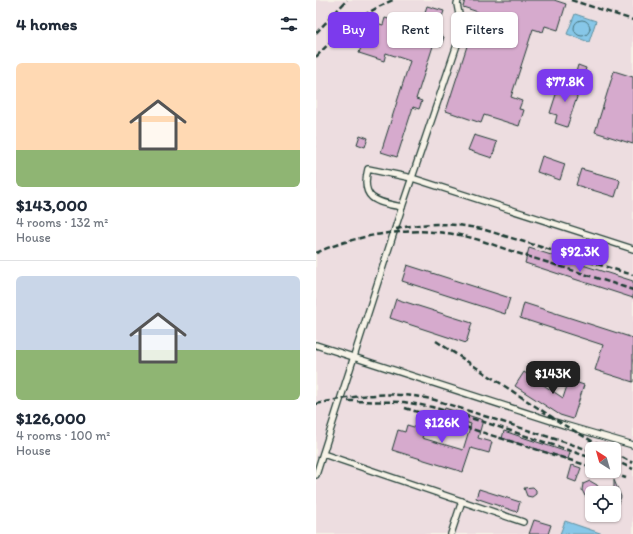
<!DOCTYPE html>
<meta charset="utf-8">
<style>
:root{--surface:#fff;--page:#f2f2f3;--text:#1f2937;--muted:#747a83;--line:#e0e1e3;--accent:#7c3aed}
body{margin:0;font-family:Itim,sans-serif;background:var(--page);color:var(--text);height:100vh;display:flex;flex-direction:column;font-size:15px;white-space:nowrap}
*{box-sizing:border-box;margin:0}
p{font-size:13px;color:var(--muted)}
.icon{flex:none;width:22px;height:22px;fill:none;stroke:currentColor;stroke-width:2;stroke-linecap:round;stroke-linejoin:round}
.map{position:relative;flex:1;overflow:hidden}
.drawer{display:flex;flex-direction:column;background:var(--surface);width:316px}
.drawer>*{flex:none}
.top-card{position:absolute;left:12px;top:12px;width:245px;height:36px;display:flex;gap:8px}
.needle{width:26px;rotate:323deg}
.buttons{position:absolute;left:269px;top:442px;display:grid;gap:8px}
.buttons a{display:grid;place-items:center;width:36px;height:36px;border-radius:6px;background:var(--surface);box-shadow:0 1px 3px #0004;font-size:20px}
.price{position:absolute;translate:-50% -34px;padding:0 9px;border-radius:8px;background:var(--accent);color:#fff;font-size:13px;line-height:26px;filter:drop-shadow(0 1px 2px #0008)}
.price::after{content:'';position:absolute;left:50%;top:24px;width:12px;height:9px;margin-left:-6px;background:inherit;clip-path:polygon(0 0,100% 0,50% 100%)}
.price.current{background:#222;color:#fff}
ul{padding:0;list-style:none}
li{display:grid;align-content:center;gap:8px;height:212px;padding:0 16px}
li+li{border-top:1px solid var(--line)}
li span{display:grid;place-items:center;height:124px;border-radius:6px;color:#555}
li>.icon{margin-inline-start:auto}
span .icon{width:72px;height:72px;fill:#fffc;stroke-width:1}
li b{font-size:17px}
h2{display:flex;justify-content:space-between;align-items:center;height:48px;padding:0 16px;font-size:17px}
.tag{padding:0 14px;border-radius:6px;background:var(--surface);box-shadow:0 1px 3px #0004;font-size:14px;line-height:36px}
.tag.current{background:var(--accent);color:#fff}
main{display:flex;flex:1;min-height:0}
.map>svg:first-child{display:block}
.built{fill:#eddde0;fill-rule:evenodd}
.water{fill:#87c7e8;stroke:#5d90a0}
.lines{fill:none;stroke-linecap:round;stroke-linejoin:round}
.shore{stroke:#49747c;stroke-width:1}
.building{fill:#d6aacd;stroke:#1f3d34}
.service-casing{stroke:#1f3d34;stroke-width:8}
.service{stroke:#f7f3e8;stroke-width:5.5}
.rail{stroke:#1f3d34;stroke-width:2.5;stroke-dasharray:6 3;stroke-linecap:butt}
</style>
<main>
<section class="drawer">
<h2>4 homes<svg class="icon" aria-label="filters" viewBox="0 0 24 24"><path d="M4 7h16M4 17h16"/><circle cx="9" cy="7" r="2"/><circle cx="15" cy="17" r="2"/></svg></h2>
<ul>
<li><span style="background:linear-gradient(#ffd9b3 70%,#8fb573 0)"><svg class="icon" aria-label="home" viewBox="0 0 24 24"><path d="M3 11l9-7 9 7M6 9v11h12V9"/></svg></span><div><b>$143,000</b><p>4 rooms · 132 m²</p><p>House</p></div></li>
<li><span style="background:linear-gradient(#c9d6e8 60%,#8fb573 0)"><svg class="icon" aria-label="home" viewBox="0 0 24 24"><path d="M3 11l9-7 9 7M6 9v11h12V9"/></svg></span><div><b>$126,000</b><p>4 rooms · 100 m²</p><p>House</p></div></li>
</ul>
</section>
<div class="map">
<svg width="317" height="534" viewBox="0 0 317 534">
<rect width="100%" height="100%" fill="#f7f3e8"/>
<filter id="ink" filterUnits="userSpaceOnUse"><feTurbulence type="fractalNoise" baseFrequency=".025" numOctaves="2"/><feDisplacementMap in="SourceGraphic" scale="8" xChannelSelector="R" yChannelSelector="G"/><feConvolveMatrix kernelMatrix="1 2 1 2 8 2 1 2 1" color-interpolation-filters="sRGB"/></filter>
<g filter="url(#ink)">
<path class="built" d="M0,0H317V534H0ZM276,449H298V471H276ZM276,493H298V515H276Z"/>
<g class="water">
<polygon points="259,14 280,21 273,42 251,34"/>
<polygon points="249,521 287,534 244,534"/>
</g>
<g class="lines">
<circle class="shore" cx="266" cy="28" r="8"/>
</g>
<g class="building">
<polygon points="149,0 238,0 250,4 242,30 229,26 227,32 217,29 195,97 206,101 203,109 208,110 203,126 168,115 165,123 130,111 162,12 147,7"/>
<polygon points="111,6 128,11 120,34 128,37 125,46 118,43 100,99 106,101 103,109 97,107 81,157 65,152 94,61 70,53 68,61 43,53 54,21 67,25 69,18 80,21 77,29 101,36"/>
<polygon points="262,65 270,68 268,74 260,72"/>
<polygon points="298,71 317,77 317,144 279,132"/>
<polygon points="244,82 264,88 251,127 239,123 241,115 234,113"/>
<polygon points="44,135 52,138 49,147 41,144"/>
<polygon points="158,135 181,142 176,158 152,150"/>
<polygon points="226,156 249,164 244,180 221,172"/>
<polygon points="265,169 302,179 304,181 299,197 260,185"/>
<polygon points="213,248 317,281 317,298 209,263"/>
<polygon points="91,265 194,298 189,314 86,281"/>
<polygon points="80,299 156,323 150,343 74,318"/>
<polygon points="208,303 317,338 317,382 279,370 287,345 204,318"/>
<polygon points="208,372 247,398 253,380 268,385 257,419 244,415 199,386"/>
<polygon points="129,408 167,420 162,438 176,442 173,453 155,448 147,472 76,450 82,430 89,432 91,425 108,430 106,438 147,450 155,424 126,415"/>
<polygon points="188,431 254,453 252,459 186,438"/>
<polygon points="256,465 265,468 260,482 252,479"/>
<polygon points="298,480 305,497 298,512"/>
<polygon points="274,481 281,485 285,493 276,493 276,498 269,496 266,490 267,484"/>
<polygon points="217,487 220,490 220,494 216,497 211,496 208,488"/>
<polygon points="163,489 204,502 201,512 160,498"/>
<polygon points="218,520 235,525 232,534 213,534"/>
</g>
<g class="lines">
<g class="service-casing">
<g id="service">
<path d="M86,207C61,202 44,200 52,169L96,178L317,249"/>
<polyline points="0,345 248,425 317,445"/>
<polyline points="7,454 207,522"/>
<polyline points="0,475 86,207 146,30 141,4 142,0"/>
<polyline points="135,534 146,501"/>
</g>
</g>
<use href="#service" class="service"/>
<g class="rail">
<polyline points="255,0 317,20"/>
<polyline points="0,33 31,0"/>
<path d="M0,57C22,33 47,13 77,0"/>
<path d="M80,229C109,222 136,223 166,229L317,275"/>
<path d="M0,253C41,234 93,227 137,234C159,237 180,246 201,253C240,265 278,277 317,290"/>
<polyline points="120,341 248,425 290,449"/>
<polyline points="32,401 88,402 116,407 168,422 276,458"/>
<path d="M0,404C41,395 78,390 119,400L276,451"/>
<polyline points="89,408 276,467"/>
<polyline points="298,453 317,463"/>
<polyline points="298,460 317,469"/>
<polyline points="289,471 310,478"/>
</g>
</g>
</g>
</svg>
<div class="buttons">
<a><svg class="needle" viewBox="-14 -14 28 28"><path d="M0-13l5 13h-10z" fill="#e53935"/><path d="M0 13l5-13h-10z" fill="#747a83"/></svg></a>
<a><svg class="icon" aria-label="locate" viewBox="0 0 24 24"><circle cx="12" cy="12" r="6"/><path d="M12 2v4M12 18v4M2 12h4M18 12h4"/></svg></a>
</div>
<b class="price" style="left:249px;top:103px">$77.8K</b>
<b class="price" style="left:264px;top:273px">$92.3K</b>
<b class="price current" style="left:237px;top:395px">$143K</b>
<b class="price" style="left:126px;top:444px">$126K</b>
<div class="top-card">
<a class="tag current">Buy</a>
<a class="tag">Rent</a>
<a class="tag">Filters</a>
</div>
</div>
</main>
